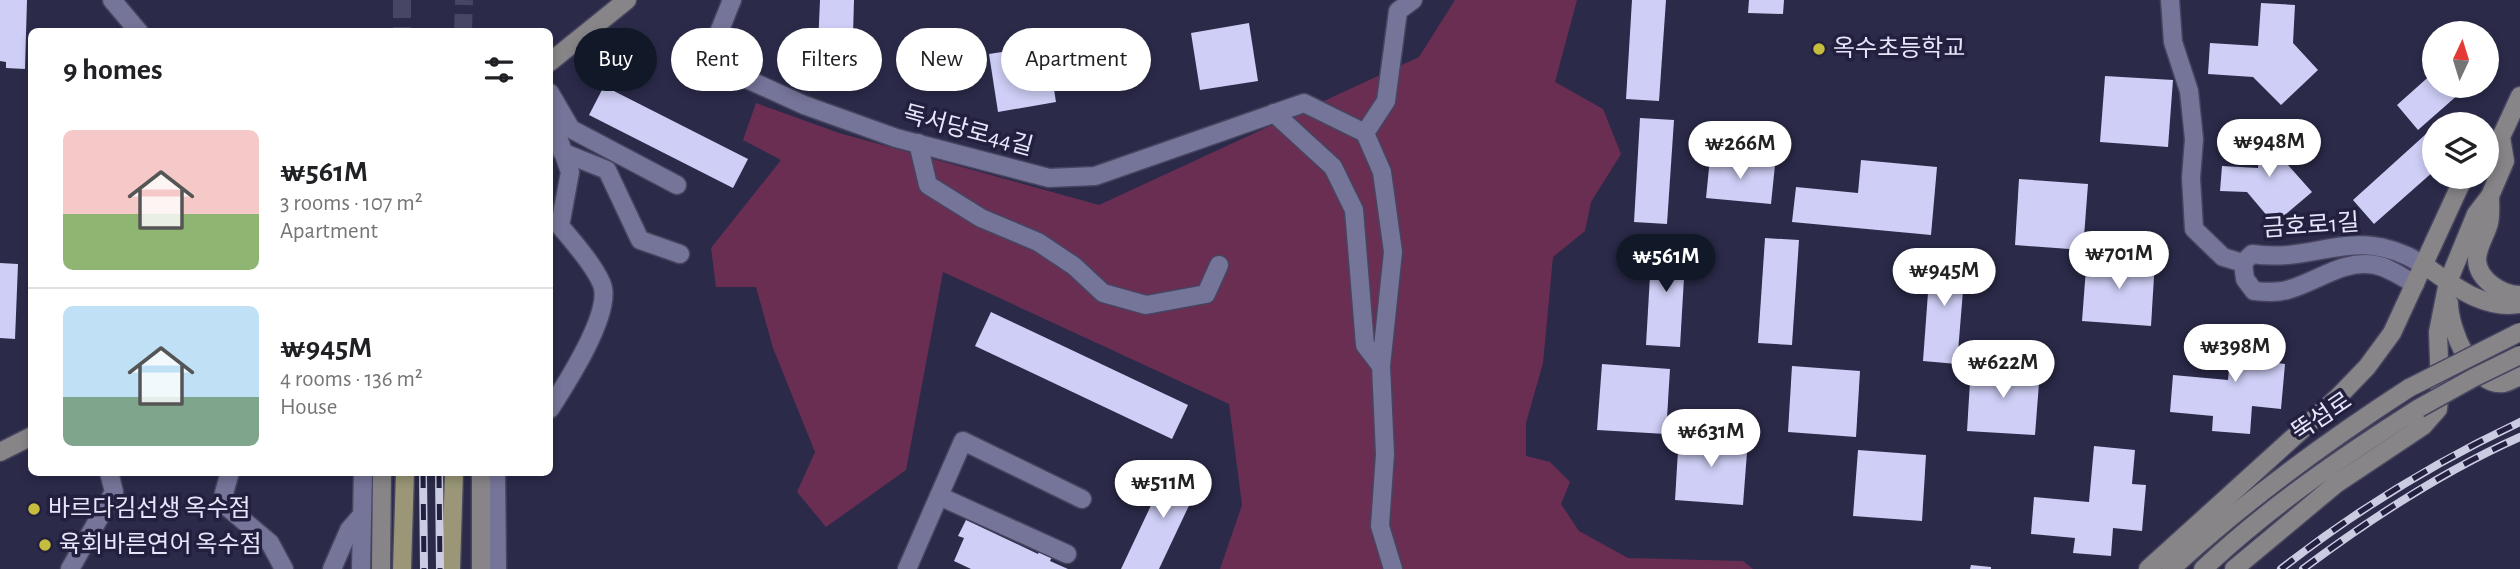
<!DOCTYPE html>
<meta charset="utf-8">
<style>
:root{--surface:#fff;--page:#f2f2f2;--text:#202124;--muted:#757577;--line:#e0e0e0;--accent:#111827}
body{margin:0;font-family:"Alegreya Sans","Noto Sans KR",sans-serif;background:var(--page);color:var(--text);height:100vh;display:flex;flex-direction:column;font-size:26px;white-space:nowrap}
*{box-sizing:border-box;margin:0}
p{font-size:23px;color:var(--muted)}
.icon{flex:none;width:38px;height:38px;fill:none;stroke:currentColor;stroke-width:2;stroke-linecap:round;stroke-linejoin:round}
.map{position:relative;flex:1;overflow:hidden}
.side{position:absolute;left:28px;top:28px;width:525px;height:448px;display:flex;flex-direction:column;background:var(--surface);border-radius:10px;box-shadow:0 4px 10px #0003}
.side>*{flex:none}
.guide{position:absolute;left:574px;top:28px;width:665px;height:63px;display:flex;gap:14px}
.needle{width:46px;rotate:4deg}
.fabs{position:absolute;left:2422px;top:21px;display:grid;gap:14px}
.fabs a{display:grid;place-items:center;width:77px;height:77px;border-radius:50%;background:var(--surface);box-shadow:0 4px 10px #0003;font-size:35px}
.price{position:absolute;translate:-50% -60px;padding:0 16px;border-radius:24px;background:#fff;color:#222;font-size:23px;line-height:46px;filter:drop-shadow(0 2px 4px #0008)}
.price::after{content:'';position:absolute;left:50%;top:42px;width:21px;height:16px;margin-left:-10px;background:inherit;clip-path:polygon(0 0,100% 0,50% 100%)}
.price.selected{background:var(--accent);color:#fff}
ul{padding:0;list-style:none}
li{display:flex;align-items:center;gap:21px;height:175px;padding:0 35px}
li+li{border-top:2px solid var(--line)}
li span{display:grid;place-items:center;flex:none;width:196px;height:140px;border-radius:10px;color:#555}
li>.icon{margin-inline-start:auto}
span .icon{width:84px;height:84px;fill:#fffc;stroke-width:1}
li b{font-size:30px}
h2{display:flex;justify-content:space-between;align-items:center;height:84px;padding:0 35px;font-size:30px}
.chip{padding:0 24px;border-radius:32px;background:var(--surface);box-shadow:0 4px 10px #0003;font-size:24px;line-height:63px}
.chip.selected{background:var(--accent);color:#fff}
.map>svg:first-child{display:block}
.green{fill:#6b2e53}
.building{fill:#cecef6}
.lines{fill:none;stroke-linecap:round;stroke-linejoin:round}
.primary-tunnel{stroke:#474664;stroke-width:18;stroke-dasharray:18 9;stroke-linecap:butt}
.minor-casing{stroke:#46445f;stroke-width:21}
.tertiary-casing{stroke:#46445f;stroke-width:21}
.secondary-casing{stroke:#46445f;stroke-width:21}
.primary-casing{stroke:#46445f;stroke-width:21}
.minor{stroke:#757499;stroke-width:18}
.tertiary{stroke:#757499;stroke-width:18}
.secondary{stroke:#888588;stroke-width:18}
.primary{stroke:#9a9677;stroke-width:18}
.rail-casing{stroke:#cbcbe2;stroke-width:8}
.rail{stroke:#22203e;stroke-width:5;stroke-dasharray:16;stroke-linecap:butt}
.secondary-bridge-casing{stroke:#46445f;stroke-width:21;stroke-linecap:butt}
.secondary-bridge{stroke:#888588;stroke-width:18}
.poi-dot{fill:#c6bc3d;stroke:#22203e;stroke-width:2.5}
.labels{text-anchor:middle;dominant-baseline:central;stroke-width:7;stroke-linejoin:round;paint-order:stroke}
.poi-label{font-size:24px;fill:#e6e6fb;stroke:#22203e;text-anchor:start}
.street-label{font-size:24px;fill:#e6e6fb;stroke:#22203e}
</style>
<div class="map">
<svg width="2520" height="569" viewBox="0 0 2520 569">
<rect width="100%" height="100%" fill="#2b2a49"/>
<polygon class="green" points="1455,0 1577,0 1555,82 1603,109 1621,154 1591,202 1585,231 1553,257 1543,363 1526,423 1526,456 1550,462 1570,482 1561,504 1579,531 1628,558 1743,561 1753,569 1220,569 1242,505 1229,404 943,272 906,470 826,527 797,492 815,452 773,348 756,287 716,287 711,248 781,160 743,140 756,103 839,133 1099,205 1419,57"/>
<g class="building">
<polygon points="0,0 27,0 25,69 6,68 6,62 0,61"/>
<polygon points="820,0 854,0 852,71 817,70"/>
<polygon points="1632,0 1666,0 1659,101 1626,99"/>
<polygon points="1749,0 1784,0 1783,14 1748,13"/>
<polygon points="2261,3 2295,5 2293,43 2318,70 2281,105 2253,77 2208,74 2210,43 2258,46"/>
<polygon points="1249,23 1258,81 1200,90 1191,33"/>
<polygon points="1047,45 1056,102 998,112 989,54"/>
<polygon points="2434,72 2434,86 2468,86 2418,130 2397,105"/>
<polygon points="2105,76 2173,80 2168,147 2100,142"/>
<polygon points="604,86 748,159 733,188 589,115"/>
<polygon points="1640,118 1674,120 1667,224 1634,222"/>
<polygon points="2261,133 2290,135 2288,165 2312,192 2274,224 2247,192 2220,191 2222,166 2258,168"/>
<polygon points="2426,134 2434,143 2434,171 2374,224 2353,200"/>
<polygon points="1710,158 1775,165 1771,204 1706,198"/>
<polygon points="1861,160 1937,167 1931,235 1792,222 1796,187 1858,193"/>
<polygon points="2019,179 2088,184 2083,250 2015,245"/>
<polygon points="1765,238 1799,240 1792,345 1758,343"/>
<polygon points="1652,241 1686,243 1680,347 1646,345"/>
<polygon points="1931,252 1966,254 1957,364 1923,361"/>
<polygon points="2087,255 2155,260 2151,326 2082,321"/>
<polygon points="0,263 18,264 15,339 0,338"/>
<polygon points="991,312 1188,405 1172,439 975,346"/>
<polygon points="2233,324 2274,328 2271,362 2285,364 2281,409 2252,406 2250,434 2212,431 2213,416 2170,412 2173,375 2228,380"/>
<polygon points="1602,364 1670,369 1666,434 1597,430"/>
<polygon points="1971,365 2040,370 2035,435 1967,431"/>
<polygon points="1792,366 1860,371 1856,437 1788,432"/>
<polygon points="1679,434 1748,439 1743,505 1675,500"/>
<polygon points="2094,446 2135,450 2132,484 2146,485 2142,531 2113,528 2111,556 2073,553 2075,538 2031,534 2034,497 2089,502"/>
<polygon points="1858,450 1926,455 1922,521 1853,516"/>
<polygon points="1171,463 1202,478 1159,569 1121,569"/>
<polygon points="966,520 1038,554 1042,546 1054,552 1050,561 1068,569 971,569 954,561 964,538 958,536"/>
<polygon points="1971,565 1991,567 1991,569 1970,569"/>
</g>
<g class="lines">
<g class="primary-tunnel">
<polyline points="402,0 402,32"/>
<polyline points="463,32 464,0"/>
</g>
<g class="minor-casing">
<g id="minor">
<polyline points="732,0 713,47 740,76 804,105 896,138 1049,178 1095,176 1304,103 1365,133 1382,172 1393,252 1381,366 1385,454 1380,526 1393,569"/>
<polyline points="2170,0 2173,42 2189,91 2194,139 2191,178 2194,229 2223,257 2243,263"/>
<polyline points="550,93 571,129 677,185"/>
<polyline points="1274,113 1333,167 1354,210 1365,345 1381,366"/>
<path d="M550,114L570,172L560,226C572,240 599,271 603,288C609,318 566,384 550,409"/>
<polyline points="1365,133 1386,101 1398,11 1413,0"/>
<polyline points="918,143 928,185 981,218 1038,242 1074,266 1103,293 1146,305 1206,294 1219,265"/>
<polyline points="562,152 607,170 640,240 680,254"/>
<path d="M2243,263L2245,279L2254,291C2266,292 2276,293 2287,290C2317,282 2343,259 2375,265C2389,267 2403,278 2415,284"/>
<path d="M2243,263L2252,254C2319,264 2355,222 2424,265"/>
<polyline points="230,472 224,493 225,505 270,543 284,569"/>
<polyline points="496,472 497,569"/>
<polyline points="939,496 1067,554"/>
<polyline points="70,569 114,492 109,472"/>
<polyline points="332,569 349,530 362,515"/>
<polyline points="361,569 363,472"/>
<polyline points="907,569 963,441 1082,499"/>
</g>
</g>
<g class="tertiary-casing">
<polyline id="tertiary" points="112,0 139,32"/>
</g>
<g class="secondary-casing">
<g id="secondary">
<polyline points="550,62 627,0"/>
<path d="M2490,196C2490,205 2491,215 2489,223C2486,235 2477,247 2477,260C2478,280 2502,295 2520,295"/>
<path d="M2424,265C2453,285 2483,310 2520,304"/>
<path d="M2449,303C2449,328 2473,388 2504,383C2509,382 2515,378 2520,376"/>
<polyline points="0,452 32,436"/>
<polyline points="381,569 382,472"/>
<polyline points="481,569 481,472"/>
<polyline points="2148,569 2338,397 2367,367 2392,333 2464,177"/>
<path d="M2171,569C2245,501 2324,443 2409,388"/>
<path d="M2203,569C2269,507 2343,456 2419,408"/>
<polyline points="2234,569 2336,484 2423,426 2438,409 2440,389 2438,332 2448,282 2476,214 2490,196 2505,161 2501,137 2520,96"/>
</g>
</g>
<g class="primary-casing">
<g id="primary">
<polyline points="402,569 405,472"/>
<polyline points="451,569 454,472"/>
</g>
</g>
<use href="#minor" class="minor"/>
<use href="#tertiary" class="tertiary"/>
<use href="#secondary" class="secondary"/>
<use href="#primary" class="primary"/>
<g class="rail-casing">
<g id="rail">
<polyline points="423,472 424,569"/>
<polyline points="439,472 440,569"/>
<path d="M2281,569C2355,511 2435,462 2520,422"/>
<path d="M2303,569C2370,519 2443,471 2520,437"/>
</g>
</g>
<use href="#rail" class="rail"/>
<g class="secondary-bridge-casing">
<g id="secondary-bridge">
<polyline points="2409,388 2520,332"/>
<polyline points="2419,408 2473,378 2520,355"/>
</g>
</g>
<use href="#secondary-bridge" class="secondary-bridge"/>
</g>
<g class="poi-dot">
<circle cx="1819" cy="49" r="7"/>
<circle cx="34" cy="509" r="7"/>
<circle cx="45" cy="545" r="7"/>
</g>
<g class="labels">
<g class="poi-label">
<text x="1833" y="49">옥수초등학교</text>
<text x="48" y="509">바르다김선생 옥수점</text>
<text x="59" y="545">육회바른연어 옥수점</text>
</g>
<g class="street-label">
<text transform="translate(968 131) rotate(15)">독서당로44길</text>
<text transform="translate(2311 226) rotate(-4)">금호로1길</text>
<text transform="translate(2322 417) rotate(-34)">뚝섬로</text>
</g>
</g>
</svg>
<div class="fabs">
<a><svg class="needle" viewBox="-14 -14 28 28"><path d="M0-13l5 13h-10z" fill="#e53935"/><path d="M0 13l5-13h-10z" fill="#757577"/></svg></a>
<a><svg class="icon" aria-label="layers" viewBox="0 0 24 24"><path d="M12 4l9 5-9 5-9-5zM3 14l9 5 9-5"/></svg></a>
</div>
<b class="price" style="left:2269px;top:179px">₩948M</b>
<b class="price" style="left:1740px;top:181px">₩266M</b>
<b class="price" style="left:2119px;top:291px">₩701M</b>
<b class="price selected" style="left:1666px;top:294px">₩561M</b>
<b class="price" style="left:1944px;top:308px">₩945M</b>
<b class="price" style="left:2235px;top:384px">₩398M</b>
<b class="price" style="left:2003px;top:400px">₩622M</b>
<b class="price" style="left:1711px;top:469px">₩631M</b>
<b class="price" style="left:1163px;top:520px">₩511M</b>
<div class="guide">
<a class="chip selected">Buy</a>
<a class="chip">Rent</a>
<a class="chip">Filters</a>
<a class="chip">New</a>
<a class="chip">Apartment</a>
</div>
<section class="side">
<h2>9 homes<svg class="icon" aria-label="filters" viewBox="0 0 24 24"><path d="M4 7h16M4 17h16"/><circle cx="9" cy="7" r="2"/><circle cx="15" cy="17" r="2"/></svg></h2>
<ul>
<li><span style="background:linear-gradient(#f6c9c9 60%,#8fb573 0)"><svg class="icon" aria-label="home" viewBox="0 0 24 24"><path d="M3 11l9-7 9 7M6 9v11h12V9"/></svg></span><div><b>₩561M</b><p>3 rooms · 107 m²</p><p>Apartment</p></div></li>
<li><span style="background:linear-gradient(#bfe0f5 65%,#7fa58c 0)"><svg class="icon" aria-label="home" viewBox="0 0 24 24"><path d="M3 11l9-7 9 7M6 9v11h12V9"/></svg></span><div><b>₩945M</b><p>4 rooms · 136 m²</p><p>House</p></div></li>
</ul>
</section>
</div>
